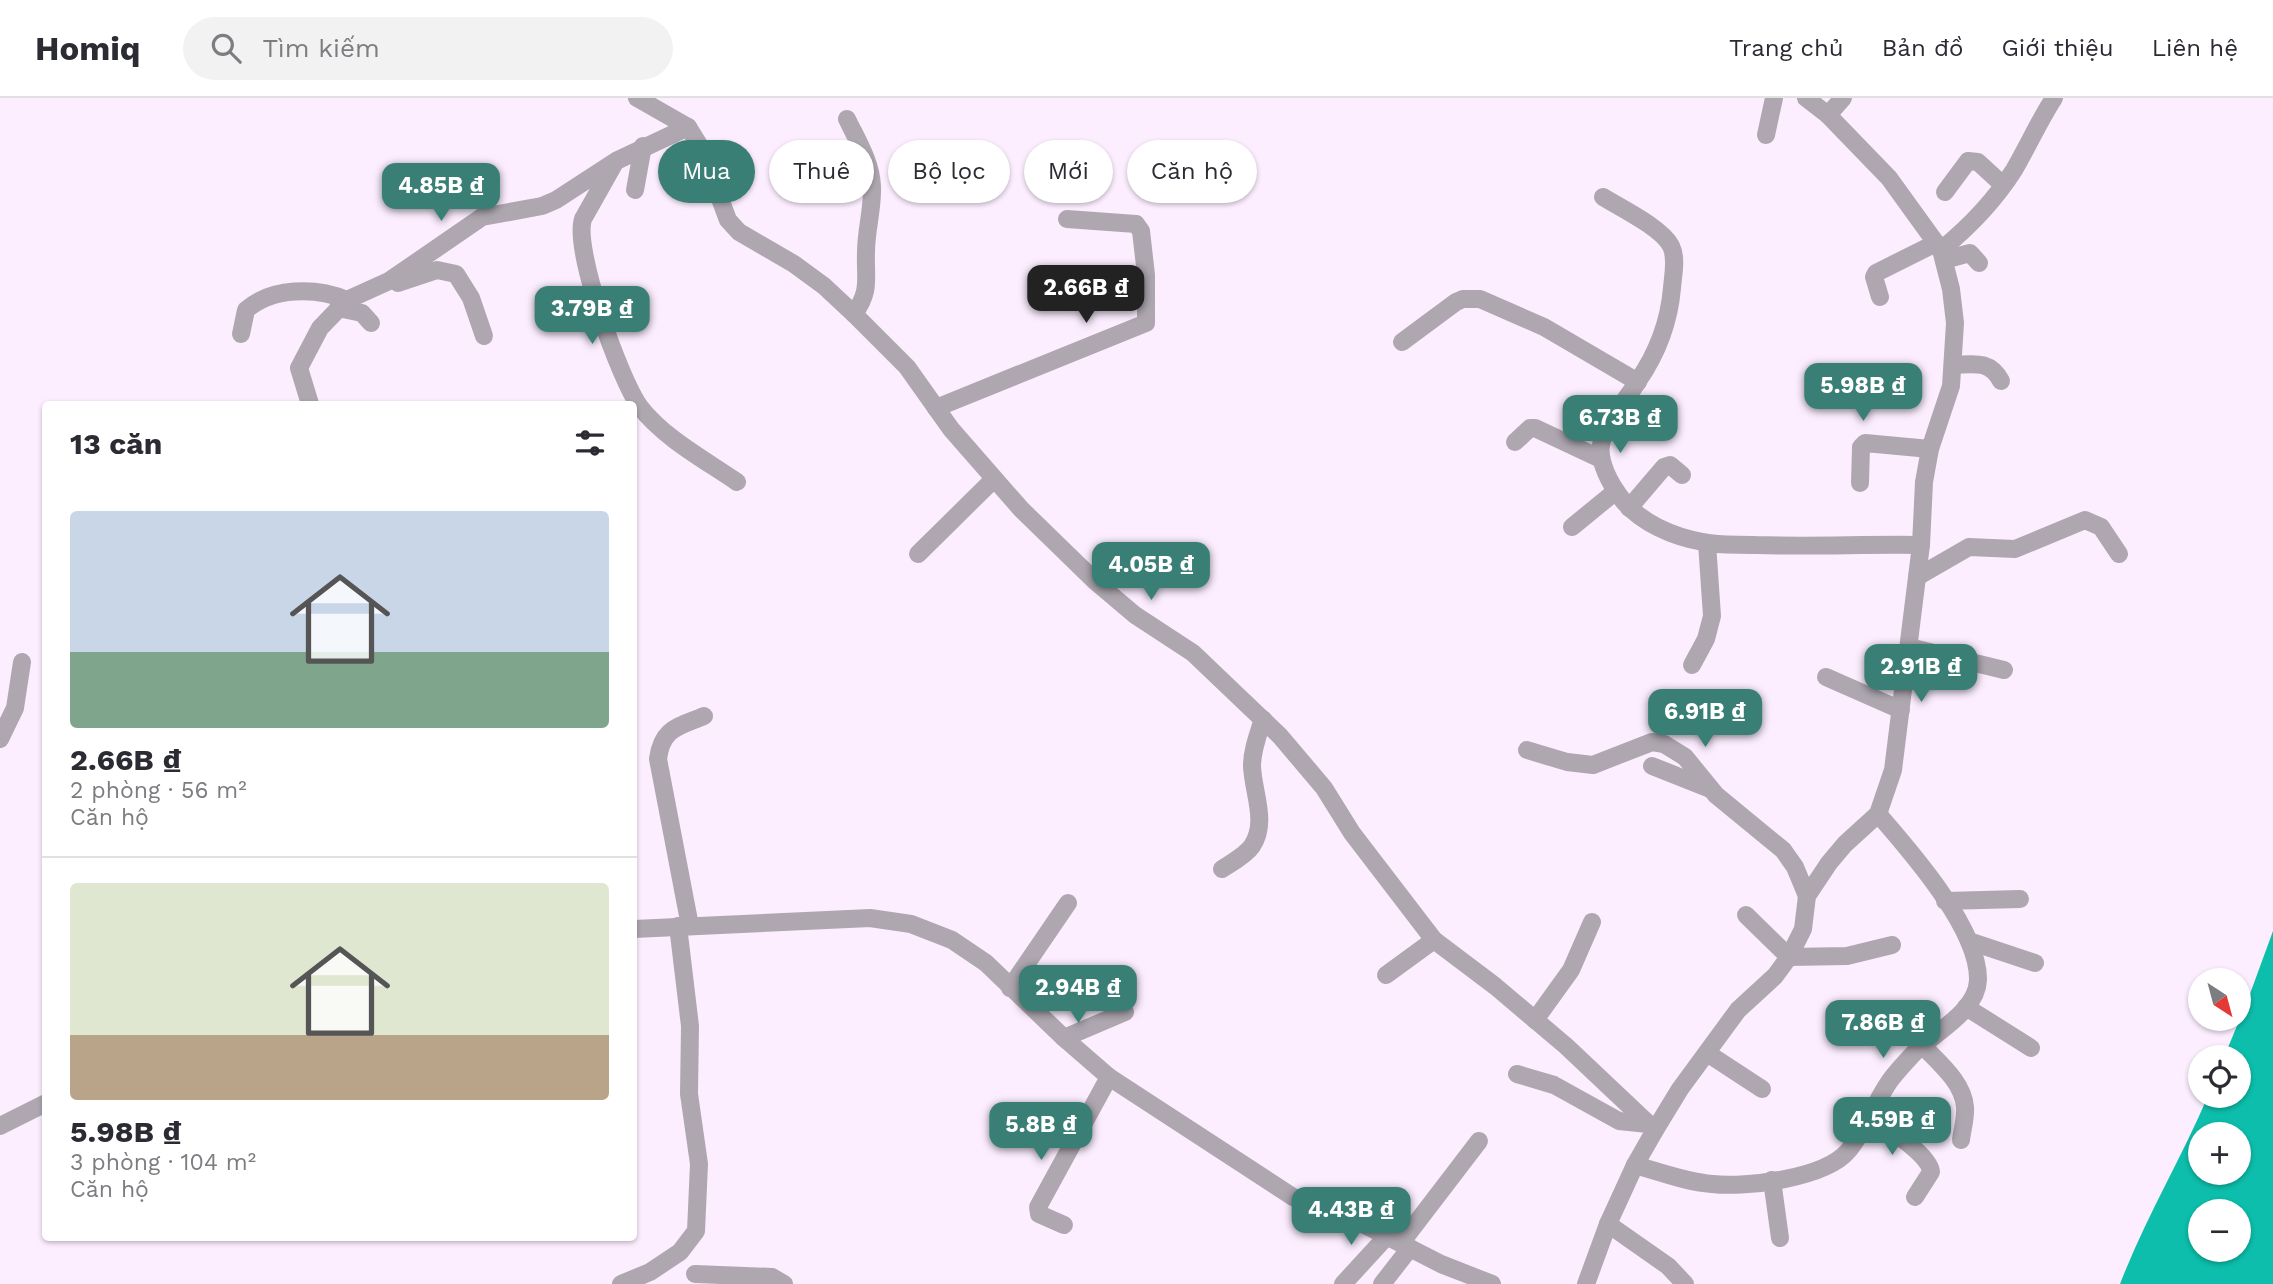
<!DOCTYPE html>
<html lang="vi">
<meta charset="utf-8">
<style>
:root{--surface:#fff;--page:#f2f2f3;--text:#2b2b33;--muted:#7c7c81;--line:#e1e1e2;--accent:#3a7f75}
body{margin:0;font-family:"Work Sans",sans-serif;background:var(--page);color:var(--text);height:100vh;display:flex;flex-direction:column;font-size:26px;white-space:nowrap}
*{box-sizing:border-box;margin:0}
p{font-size:23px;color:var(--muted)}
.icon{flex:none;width:38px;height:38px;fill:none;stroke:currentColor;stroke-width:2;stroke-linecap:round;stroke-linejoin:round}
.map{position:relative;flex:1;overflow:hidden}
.sheet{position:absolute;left:42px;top:303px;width:595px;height:840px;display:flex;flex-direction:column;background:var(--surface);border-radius:7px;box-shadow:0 2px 5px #0004}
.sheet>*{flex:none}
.banner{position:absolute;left:658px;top:42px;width:665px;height:63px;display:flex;gap:14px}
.needle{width:46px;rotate:144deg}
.buttons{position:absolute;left:2188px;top:870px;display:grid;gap:14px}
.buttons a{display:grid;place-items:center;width:63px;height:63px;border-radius:50%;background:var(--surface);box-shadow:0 2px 5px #0004;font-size:35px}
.price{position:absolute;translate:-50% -60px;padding:0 16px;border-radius:14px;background:var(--accent);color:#fff;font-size:23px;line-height:46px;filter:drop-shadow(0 2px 4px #0008)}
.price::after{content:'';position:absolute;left:50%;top:42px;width:21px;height:16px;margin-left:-10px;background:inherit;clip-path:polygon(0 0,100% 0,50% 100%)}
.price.current{background:#222;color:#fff}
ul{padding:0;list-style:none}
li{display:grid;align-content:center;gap:14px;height:371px;padding:0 28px}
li+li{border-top:2px solid var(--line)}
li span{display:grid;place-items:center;height:217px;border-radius:7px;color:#555}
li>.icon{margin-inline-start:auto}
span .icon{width:126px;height:126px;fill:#fffc;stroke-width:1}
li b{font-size:30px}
h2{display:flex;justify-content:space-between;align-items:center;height:84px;padding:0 28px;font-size:30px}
.chip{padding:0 24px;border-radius:32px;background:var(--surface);box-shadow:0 2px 5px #0004;font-size:24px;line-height:63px}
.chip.current{background:var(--accent);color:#fff}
header{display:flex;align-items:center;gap:42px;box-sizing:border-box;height:98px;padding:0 35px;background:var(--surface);border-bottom:2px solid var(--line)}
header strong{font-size:33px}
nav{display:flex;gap:38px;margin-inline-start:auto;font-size:24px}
.search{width:490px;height:63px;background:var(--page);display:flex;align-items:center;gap:18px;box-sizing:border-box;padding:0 24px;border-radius:38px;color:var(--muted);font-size:26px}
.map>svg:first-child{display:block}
.water{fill:#0cbeab;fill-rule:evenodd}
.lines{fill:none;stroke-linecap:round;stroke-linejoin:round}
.minor{stroke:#aea7b0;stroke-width:18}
</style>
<header>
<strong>Homiq</strong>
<div class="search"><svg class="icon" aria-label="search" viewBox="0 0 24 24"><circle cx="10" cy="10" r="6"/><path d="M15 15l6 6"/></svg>Tìm kiếm</div>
<nav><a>Trang chủ</a><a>Bản đồ</a><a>Giới thiệu</a><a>Liên hệ</a></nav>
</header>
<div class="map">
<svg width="2273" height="1186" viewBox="0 0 2273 1186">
<rect width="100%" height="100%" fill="#fceeff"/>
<path class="water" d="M2273,833V1186H2120C2145,1121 2181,1061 2208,998H2238V959H2224L2247,904ZM2200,1036H2238V1074H2200ZM2200,1113H2238V1152H2200Z"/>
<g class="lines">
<g class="minor">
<polyline points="637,0 688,29 701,50 728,122 739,134 794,166 824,188 854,216 907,269 951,331 1021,411 1096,484 1135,517 1193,555 1280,638 1324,690 1352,735 1434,842 1495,888 1566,948 1655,1032"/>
<polyline points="1828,17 1843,0"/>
<path d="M847,21C857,42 871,64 872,88C873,110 866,132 866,154C865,182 871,192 854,216"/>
<polyline points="1766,37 1774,0"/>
<path d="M614,66L583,121C573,151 620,282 640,309C664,340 705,362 737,384"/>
<polyline points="635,92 643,48"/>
<polyline points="1945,94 1968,63 1978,64 2003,87"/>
<path d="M1603,99C1621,110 1662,130 1671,148C1677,160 1673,177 1672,190C1669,225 1658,254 1638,283C1626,303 1605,323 1601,347C1598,364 1611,387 1621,400C1640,425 1674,439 1703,444C1720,448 1739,446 1756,447C1811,449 1866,446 1921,447"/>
<path d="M1941,152C1969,129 1995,102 2014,72C2028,48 2039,23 2054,0"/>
<polyline points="1944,162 1970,155 1979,165"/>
<polyline points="398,185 437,172 456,176 471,200 484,238"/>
<polyline points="1880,199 1874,179 1876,175 1936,145"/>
<polyline points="338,210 362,215 371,225"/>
<path d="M241,236L246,212C272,189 316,189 347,202"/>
<polyline points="1402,244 1456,204 1463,201 1480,201 1544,229 1638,284"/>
<path d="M1954,267C1974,266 1990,262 2001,283"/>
<polyline points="310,306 299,270 320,230 347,202 389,183 482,119 542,108 556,102 616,63 688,29"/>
<polyline points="936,310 1146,225 1146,177 1141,133 1136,126 1067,121"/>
<polyline points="1515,344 1530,330 1535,330 1601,361"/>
<polyline points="1860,385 1861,349 1865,345 1930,351"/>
<polyline points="1629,410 1664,369 1670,367 1682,377"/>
<polyline points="1572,429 1616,393"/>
<polyline points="918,456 994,381"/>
<polyline points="1917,479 1969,449 2015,451 2085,422 2101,429 2119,456"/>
<polyline points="1909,549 2004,572"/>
<polyline points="1692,567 1706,541 1712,518 1707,445"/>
<polyline points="1826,579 1901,612"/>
<polyline points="0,641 15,610 22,564"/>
<polyline points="1527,652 1567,664 1593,667 1652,644 1664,646 1685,659 1716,697 1783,752 1795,769 1807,798"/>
<polyline points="1652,668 1710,691"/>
<path d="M1222,771C1231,765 1245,758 1252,748C1268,724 1253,695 1252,668C1252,652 1258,637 1263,621"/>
<polyline points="1945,803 2020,801"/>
<polyline points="1746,817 1789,859 1847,858 1892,847"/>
<path d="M690,828L658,661C662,630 678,629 704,618"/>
<polyline points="634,831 870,820 911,826 952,842 986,865 1064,940 1109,979 1293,1099 1357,1123 1441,1166 1492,1186"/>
<polyline points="1969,843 2035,865"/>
<polyline points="1386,877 1434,842"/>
<polyline points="1010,890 1068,805"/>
<polyline points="1966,909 2031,950"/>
<polyline points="1535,922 1571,872 1592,824"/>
<polyline points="1064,940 1125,914"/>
<path d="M1922,947C1939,965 1963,984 1965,1009C1966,1020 1962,1032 1961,1042"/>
<polyline points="1707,955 1762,991"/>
<polyline points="1517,976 1554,987 1619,1023 1648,1026"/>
<path d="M1870,1018C1885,1028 1930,1057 1931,1074L1915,1099"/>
<polyline points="0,1028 46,1005"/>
<path d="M1635,1067C1660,1074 1686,1084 1712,1086C1747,1090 1825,1080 1848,1053C1865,1033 1874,1006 1889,984C1896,974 1905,965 1913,956C1933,935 1977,914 1978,882C1979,831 1911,754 1878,716"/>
<polyline points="1772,1082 1780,1140"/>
<polyline points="1608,1126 1668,1168 1685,1186"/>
<polyline points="1064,1127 1039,1116 1038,1109 1109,979"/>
<polyline points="1401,1145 1479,1043"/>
<polyline points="695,1176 772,1179 784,1186"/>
<polyline points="621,1186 650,1174 680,1154 696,1133 699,1066 689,996 690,928 678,828"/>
<polyline points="1343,1186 1388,1137"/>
<polyline points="1382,1186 1410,1150"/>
<polyline points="1586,1186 1608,1126 1635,1067 1655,1032 1680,991 1738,912 1775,878 1789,859 1803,831 1807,798 1829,765 1845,746 1878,716 1893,672 1921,447 1924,384 1930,351 1951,288 1955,225 1951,191 1941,152 1889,80 1828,17 1806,0"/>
</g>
</g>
</svg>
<div class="buttons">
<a><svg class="needle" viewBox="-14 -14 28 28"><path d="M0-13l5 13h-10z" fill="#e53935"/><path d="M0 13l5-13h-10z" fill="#7c7c81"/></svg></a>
<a><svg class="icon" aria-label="locate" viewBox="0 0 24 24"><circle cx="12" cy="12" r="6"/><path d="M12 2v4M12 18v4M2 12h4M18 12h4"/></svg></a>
<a>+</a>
<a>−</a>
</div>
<b class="price" style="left:441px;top:125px">4.85B ₫</b>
<b class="price current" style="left:1086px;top:227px">2.66B ₫</b>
<b class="price" style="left:592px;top:248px">3.79B ₫</b>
<b class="price" style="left:1863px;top:325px">5.98B ₫</b>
<b class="price" style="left:1620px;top:357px">6.73B ₫</b>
<b class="price" style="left:1151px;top:504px">4.05B ₫</b>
<b class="price" style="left:1921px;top:606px">2.91B ₫</b>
<b class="price" style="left:1705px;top:651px">6.91B ₫</b>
<b class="price" style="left:1078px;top:927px">2.94B ₫</b>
<b class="price" style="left:1883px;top:962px">7.86B ₫</b>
<b class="price" style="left:1892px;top:1059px">4.59B ₫</b>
<b class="price" style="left:1041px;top:1064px">5.8B ₫</b>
<b class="price" style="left:1351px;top:1149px">4.43B ₫</b>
<div class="banner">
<a class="chip current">Mua</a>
<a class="chip">Thuê</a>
<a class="chip">Bộ lọc</a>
<a class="chip">Mới</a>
<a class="chip">Căn hộ</a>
</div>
<section class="sheet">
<h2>13 căn<svg class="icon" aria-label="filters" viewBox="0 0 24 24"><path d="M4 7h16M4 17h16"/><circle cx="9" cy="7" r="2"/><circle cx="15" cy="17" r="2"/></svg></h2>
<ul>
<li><span style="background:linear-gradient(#c9d6e8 65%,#7fa58c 0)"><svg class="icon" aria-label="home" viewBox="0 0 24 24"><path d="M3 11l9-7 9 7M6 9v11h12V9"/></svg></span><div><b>2.66B ₫</b><p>2 phòng · 56 m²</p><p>Căn hộ</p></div></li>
<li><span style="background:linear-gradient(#dfe7d0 70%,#b9a48a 0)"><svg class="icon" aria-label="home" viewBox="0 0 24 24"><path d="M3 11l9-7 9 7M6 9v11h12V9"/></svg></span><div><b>5.98B ₫</b><p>3 phòng · 104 m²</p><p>Căn hộ</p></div></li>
</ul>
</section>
</div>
